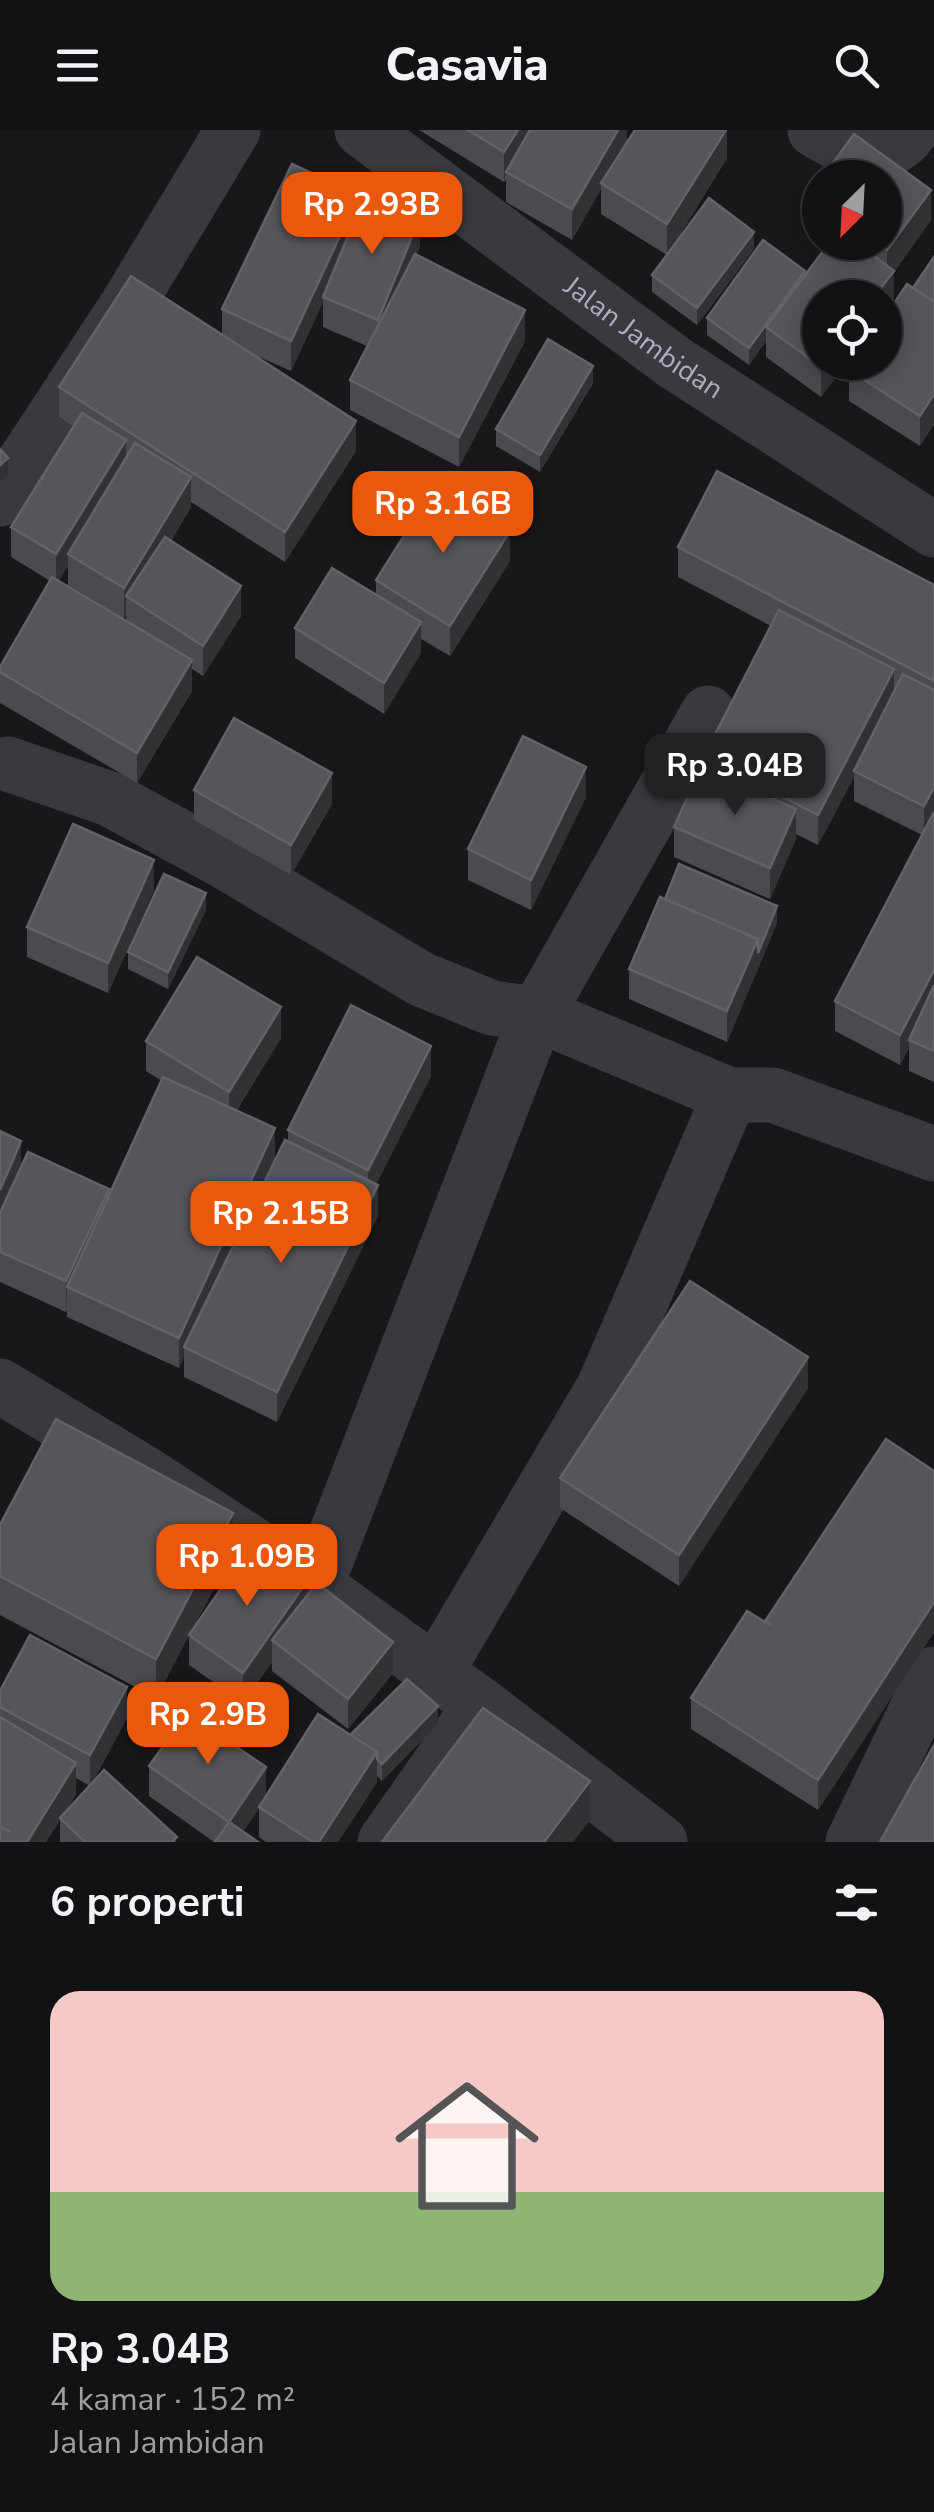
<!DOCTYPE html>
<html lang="id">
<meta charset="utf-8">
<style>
:root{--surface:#121214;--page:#1b1b1d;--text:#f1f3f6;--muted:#9c9ea0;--line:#313234;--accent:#ea580c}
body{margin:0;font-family:"Nunito Sans",sans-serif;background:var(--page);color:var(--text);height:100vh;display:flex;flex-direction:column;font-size:38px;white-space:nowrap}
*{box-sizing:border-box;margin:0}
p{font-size:32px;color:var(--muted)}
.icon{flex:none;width:55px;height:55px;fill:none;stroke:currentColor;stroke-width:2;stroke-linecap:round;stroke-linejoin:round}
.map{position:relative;height:1712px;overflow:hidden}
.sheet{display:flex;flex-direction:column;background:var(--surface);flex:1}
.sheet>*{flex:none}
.needle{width:65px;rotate:204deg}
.fabs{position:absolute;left:802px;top:30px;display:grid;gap:20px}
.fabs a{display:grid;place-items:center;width:100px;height:100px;border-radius:50%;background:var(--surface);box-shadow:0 5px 25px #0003,0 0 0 2px var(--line);font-size:50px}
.price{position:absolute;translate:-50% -85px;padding:0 22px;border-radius:20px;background:var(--accent);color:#fff;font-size:32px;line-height:65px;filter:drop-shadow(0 2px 5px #0008)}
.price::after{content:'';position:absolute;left:50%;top:60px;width:30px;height:22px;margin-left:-15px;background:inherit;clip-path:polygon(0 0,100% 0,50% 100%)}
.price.current{background:#222;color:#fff}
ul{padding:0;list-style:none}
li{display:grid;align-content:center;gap:20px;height:530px;padding:0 50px}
li span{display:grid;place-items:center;height:310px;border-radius:30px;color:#555}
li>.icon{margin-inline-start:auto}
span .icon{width:180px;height:180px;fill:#fffc;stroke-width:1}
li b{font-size:42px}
h2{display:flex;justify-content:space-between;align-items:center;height:120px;padding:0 50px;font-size:42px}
header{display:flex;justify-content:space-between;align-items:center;height:130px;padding:0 50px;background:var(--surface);font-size:45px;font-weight:800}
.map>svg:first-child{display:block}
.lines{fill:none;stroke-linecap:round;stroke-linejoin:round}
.minor{stroke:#393a3f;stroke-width:55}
.wall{fill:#4a4a4f;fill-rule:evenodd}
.shaded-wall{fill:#323235}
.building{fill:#55555a;stroke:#626369;stroke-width:2.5}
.labels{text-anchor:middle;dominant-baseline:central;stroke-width:8;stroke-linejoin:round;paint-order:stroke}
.street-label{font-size:28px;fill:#abaeb9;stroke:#131315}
</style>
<header><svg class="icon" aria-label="menu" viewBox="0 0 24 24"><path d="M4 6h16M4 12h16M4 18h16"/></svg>Casavia<svg class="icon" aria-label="search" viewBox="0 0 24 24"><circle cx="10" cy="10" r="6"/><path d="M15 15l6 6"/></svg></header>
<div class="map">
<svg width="934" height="1712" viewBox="0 0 934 1712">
<rect width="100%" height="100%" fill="#18181a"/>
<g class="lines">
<g class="minor">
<path id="s1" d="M362,0L675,233L934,400"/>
<path d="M815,0L861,26C880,22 901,18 911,0"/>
<polyline points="0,369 128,174 233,0"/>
<polyline points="8,634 110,669 222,730 421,849 492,878 537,884 730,965 773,965 934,1024"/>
<polyline points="0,1256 141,1341 316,1456 481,1575 660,1712"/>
<polyline points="316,1456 537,884 708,583"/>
<polyline points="436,1542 604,1257 730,965"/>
<polyline points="385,1712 481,1575"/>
<polyline points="853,1712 934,1544"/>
</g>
</g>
<g class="wall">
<polygon points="419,0 627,0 627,12 727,0 727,28 668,124 754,119 697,195 652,162 652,145 667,125 601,84 601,59 572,110 506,72 506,50 504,52"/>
<polygon points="820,50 820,101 810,94 810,63"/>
<path d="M359,78L420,117L417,124L525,211L459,337L350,280V250L367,216L323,197V172L291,241L248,222L356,321L285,432L191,372V377L171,411L241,486L203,546L192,539V561L137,653L0,573V537L50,451L11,427V397L73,296L59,287V257L222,205V179ZM68,436V455L124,489L126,485V491L58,451Z"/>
<polygon points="931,90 894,142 894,171 885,183 885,168 820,232 847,232 821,267 766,227 766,211 749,235 707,205 707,188 805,145 830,112 885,112"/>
<polygon points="934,127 920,316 849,271 849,240 913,158"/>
<polygon points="593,253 540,342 496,316 496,299"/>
<polygon points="678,417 934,455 934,952 909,941 909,918 900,935 835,901 835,871 922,705 854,671 854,647 818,715 796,704 796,709 770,769 674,727 674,697 704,639 704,626 771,496 678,447"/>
<polygon points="510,431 450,526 421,509 421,523 384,584 295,528 295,498 376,465 376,450"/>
<polygon points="194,660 332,674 291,745 194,690"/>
<polygon points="586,667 531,780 468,750 468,719"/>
<polygon points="154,760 108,863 27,827 27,797"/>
<polygon points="665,769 777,793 727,912 629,869 629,839"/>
<polygon points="206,780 168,859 128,839 128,822"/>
<polygon points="281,908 237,980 275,1028 257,1068 288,1011 288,1000 431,946 376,1054 378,1086 277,1292 184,1247 184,1227 179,1238 67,1187 67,1179 66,1182 0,1152 0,1001 21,1036 109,1067 162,951 146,941 146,911"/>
<polygon points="808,1258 679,1456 560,1378 560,1348"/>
<polygon points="934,1341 934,1502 818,1680 691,1599 691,1568 766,1493 766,1490"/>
<polygon points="0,1395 233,1422 191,1502 305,1468 393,1543 348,1599 272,1541 272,1532 243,1573 189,1535 189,1505 156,1568 0,1485"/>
<path d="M0,1561L127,1588L91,1655L177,1712H60V1690L46,1712H0ZM76,1648L90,1656L64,1684L76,1664Z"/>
<polygon points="438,1594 382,1651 377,1646 377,1652 338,1712 266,1712 259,1707 259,1678 243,1702 258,1712 214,1712 149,1666 149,1636 266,1666 350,1605"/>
</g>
<g class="shaded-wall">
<polygon points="518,0 536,0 506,42 504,52 504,22"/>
<polygon points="618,0 627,0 627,14 601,53 601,59 572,110 572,79"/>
<polygon points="726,0 727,0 727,28 667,125 667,94"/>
<polygon points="931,60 931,90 894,142 894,171 885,183 885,168 873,168 887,149 887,120"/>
<polygon points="359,65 359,95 323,167 323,172 291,241 291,211"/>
<polygon points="420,87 420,117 378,220 378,190"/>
<polygon points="754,102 754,119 697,195 697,178"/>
<polygon points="805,141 805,158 766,197 766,211 749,235 749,218"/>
<polygon points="525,180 525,211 459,337 459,307"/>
<polygon points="824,232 847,232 821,267 821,237"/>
<polygon points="593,236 593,253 540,342 540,325"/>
<polygon points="934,264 934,295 920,316 920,286"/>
<polygon points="356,291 356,321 285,432 285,402"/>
<polygon points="126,310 126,340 68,424 68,436 56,455 56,424"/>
<polygon points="8,328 8,345 0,352 0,335"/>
<polygon points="191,347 191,377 134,471 126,466 126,485 124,489 124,458"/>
<polygon points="510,401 510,431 450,526 450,496"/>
<polygon points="241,456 241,486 203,546 203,516"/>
<polygon points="421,492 421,523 384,584 384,553"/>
<polygon points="192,530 192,561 137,653 137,623"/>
<polygon points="894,539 894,569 854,641 854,647 818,715 818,685"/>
<polygon points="586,637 586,667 531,780 531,750"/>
<polygon points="332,643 332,674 291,745 291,715"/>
<polygon points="934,657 934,687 924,706 924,676"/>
<polygon points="796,679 796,709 770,769 770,738"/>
<polygon points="154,730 154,760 108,863 108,833"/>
<polygon points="206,763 206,780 168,859 168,842"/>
<polygon points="777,776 777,793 727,912 727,881 758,809"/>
<polygon points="934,840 934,871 909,910 909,918 900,935 900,905"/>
<polygon points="281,877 281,908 229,992 229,962"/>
<polygon points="431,916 431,946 368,1071 368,1040"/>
<polygon points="275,998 275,1028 188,1219 184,1217 184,1227 179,1238 179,1208"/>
<polygon points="21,1011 21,1041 0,1090 0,1060"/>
<polygon points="378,1055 378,1086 277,1292 277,1262"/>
<polygon points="109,1059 109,1089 67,1157 66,1182 66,1151"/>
<polygon points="808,1227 808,1258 679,1456 679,1425"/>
<polygon points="233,1383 233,1422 156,1568 156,1529"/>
<polygon points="305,1454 305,1484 272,1510 272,1532 243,1573 243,1543"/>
<polygon points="934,1472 934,1502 818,1680 818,1650"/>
<polygon points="393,1512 393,1543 348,1599 348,1569"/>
<polygon points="127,1557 127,1588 90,1656 90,1625"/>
<polygon points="438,1576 438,1594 382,1651 382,1634"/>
<polygon points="377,1622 377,1652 338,1712 319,1712"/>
<polygon points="76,1633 76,1664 46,1712 27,1712"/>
<polygon points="266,1637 266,1668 236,1712 229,1692"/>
<polygon points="590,1651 590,1690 573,1712 544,1712"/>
</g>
<g class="building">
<polygon points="468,0 518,0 504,22"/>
<polygon points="530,0 618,0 572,79 506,42"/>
<polygon points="635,0 726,0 667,94 601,53"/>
<polygon points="854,4 931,60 887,120 877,112 885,112 885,48 822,48"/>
<polygon points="292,34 359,65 291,211 222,179"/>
<polygon points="820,50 820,71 810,63"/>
<polygon points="365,64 420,87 378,190 323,167"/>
<polygon points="709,68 754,102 697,178 652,145"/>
<polygon points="763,110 805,141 749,218 707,188"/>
<polygon points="830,112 856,112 894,141 873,168 820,168 820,232 824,232 821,237 766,197"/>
<polygon points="415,124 525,180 459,307 350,250"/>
<polygon points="934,127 934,172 913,158"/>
<polygon points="131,146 356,291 285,402 59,257"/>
<polygon points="907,154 934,172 934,264 920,286 849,240 855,232 885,232 885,187"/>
<polygon points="548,209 593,236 540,325 496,299"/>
<polygon points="82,283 126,310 56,424 11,397"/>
<polygon points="135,313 191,347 124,458 68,424"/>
<polygon points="0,319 8,328 0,335"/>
<polygon points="717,341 934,455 934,551 678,417"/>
<polygon points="436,355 510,401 450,496 376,450"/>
<polygon points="165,407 241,456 203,516 126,466"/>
<polygon points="332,438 421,492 384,553 295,498"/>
<polygon points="52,447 192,530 137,623 0,542 0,537"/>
<polygon points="779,480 894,539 818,685 704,626"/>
<polygon points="903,544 934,560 934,657 924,676 854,641"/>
<polygon points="234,588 332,643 291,715 194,660"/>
<polygon points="523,606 586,637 531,750 468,719"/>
<polygon points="701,637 796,679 770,738 674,697"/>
<polygon points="934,682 934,840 900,905 835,871"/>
<polygon points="73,694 154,730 108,833 27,797"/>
<polygon points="679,734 777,776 758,823 758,809 665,769"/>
<polygon points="164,744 206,763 168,842 128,822"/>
<polygon points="660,767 758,809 727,881 629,839"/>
<polygon points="197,827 281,877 229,962 146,911"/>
<polygon points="934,855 934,921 909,910"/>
<polygon points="351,875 431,916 368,1040 288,1000"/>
<polygon points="163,947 275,998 179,1208 67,1157"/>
<polygon points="0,1001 21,1011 0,1060"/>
<polygon points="285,1010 378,1055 277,1262 184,1217"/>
<polygon points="28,1022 109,1059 66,1151 0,1122 0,1083"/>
<polygon points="690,1151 808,1227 679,1425 560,1348"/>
<polygon points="56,1289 233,1383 156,1529 0,1446 0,1395"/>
<polygon points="886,1309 934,1341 934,1472 818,1650 691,1568 747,1481 770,1495 766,1490"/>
<polygon points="251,1415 305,1454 243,1543 189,1505"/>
<polygon points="317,1453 393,1512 348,1569 272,1510"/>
<polygon points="30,1505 127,1557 90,1625 0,1577 0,1561"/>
<polygon points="407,1549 438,1576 382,1634 377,1629 377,1622 350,1605"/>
<polygon points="483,1578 590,1651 544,1712 382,1712"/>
<polygon points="187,1583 266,1637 229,1692 149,1636"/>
<polygon points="318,1584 377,1622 319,1712 313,1712 259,1677"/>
<polygon points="0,1587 76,1633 27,1712 0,1712 0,1697 10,1702 0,1696"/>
<polygon points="934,1615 934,1712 880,1712"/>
<polygon points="104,1640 177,1707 172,1712 85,1712 60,1688"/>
<polygon points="229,1692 258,1712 215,1712"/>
</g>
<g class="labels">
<g class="street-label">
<text stroke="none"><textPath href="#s1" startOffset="350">Jalan Jambidan</textPath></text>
</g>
</g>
</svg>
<div class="fabs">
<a><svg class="needle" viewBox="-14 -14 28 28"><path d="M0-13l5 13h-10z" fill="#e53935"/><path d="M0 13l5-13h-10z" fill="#9c9ea0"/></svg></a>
<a><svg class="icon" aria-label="locate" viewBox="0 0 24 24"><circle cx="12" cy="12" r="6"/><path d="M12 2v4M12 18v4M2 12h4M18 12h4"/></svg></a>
</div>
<b class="price" style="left:372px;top:127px">Rp 2.93B</b>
<b class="price" style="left:443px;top:426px">Rp 3.16B</b>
<b class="price current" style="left:735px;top:688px">Rp 3.04B</b>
<b class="price" style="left:281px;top:1136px">Rp 2.15B</b>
<b class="price" style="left:247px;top:1479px">Rp 1.09B</b>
<b class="price" style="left:208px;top:1637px">Rp 2.9B</b>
</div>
<section class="sheet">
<h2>6 properti<svg class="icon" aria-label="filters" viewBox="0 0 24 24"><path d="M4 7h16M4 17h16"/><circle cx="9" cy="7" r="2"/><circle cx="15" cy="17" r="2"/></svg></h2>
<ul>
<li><span style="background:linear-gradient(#f6c9c9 65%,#8fb573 0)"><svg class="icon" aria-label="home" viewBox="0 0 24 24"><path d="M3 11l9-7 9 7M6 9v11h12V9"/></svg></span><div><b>Rp 3.04B</b><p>4 kamar · 152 m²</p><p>Jalan Jambidan</p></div></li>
</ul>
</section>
